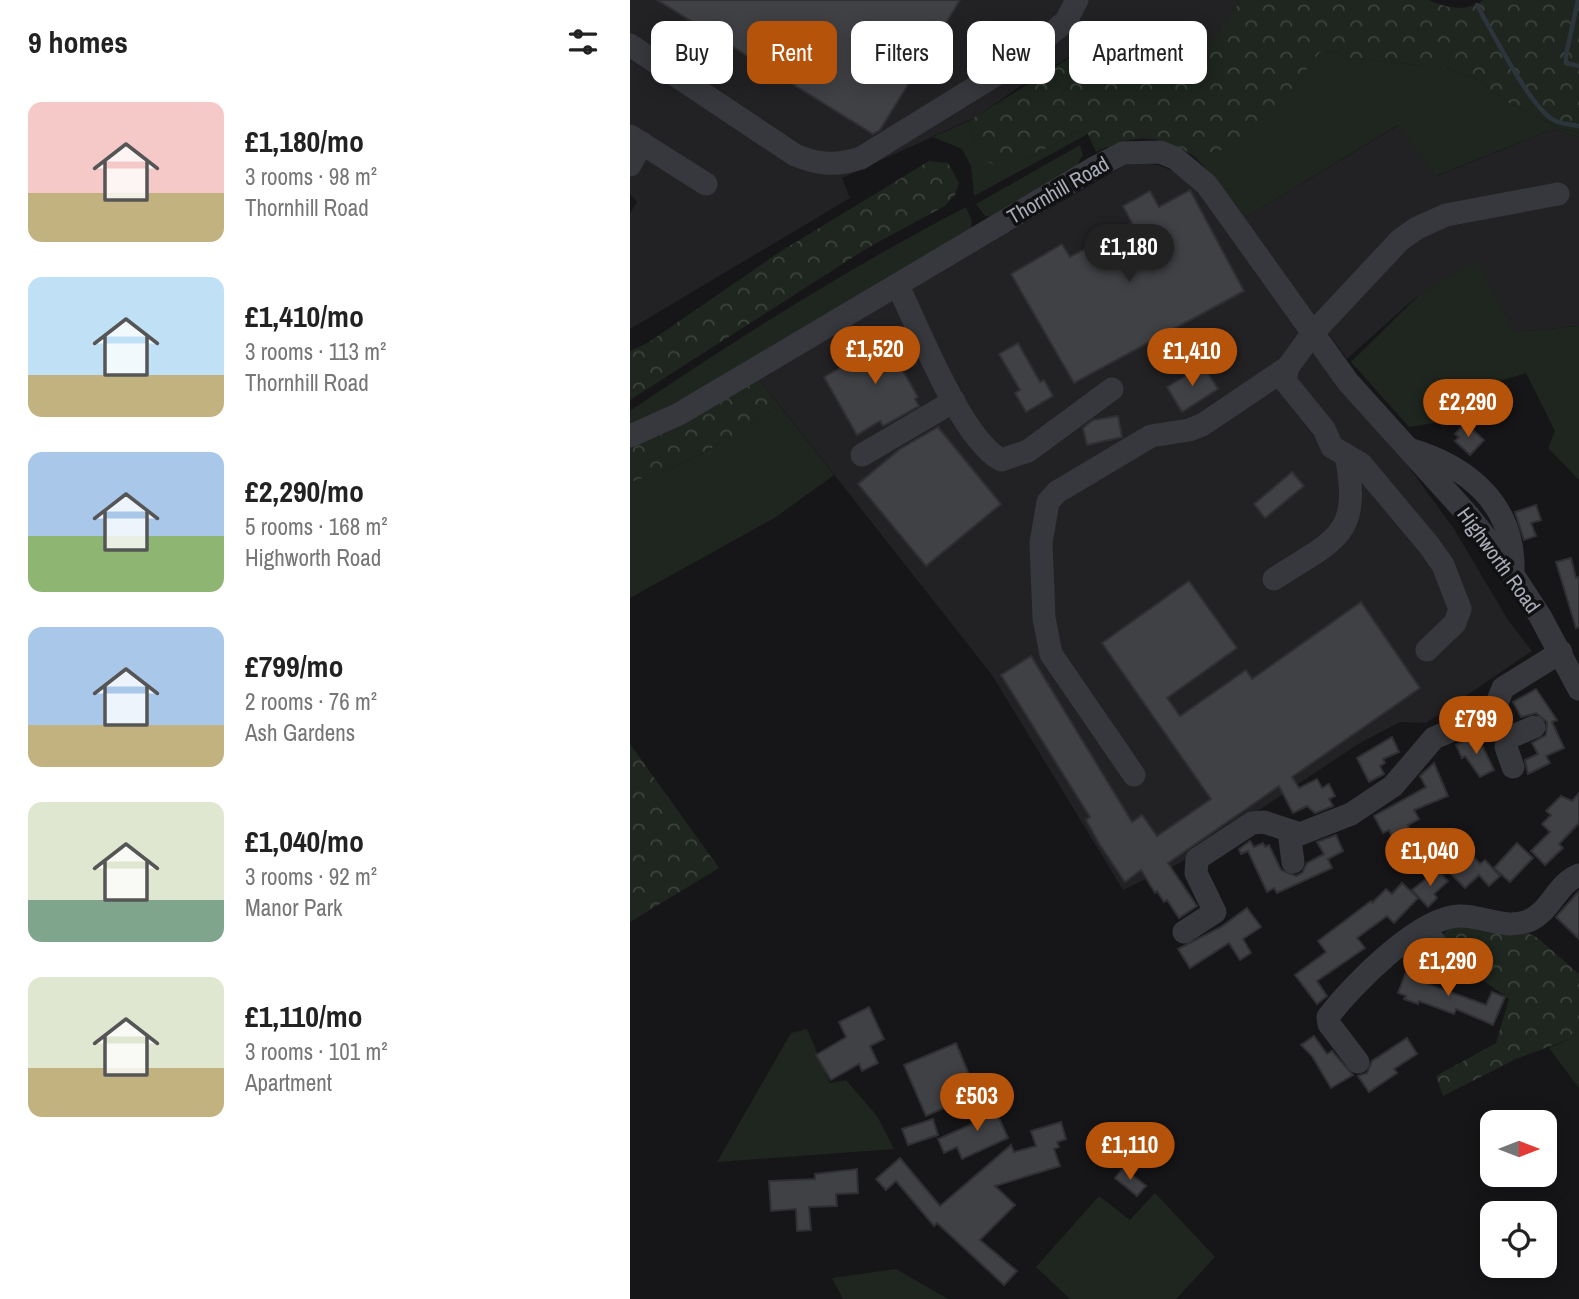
<!DOCTYPE html>
<meta charset="utf-8">
<style>
:root{--surface:#fff;--page:#f2f2f2;--text:#222;--muted:#767676;--accent:#b45309}
body{margin:0;font-family:"Archivo Narrow",sans-serif;background:var(--page);color:var(--text);height:100vh;display:flex;flex-direction:column;font-size:26px;white-space:nowrap}
*{box-sizing:border-box;margin:0}
p{font-size:23px;color:var(--muted)}
.icon{flex:none;width:38px;height:38px;fill:none;stroke:currentColor;stroke-width:2;stroke-linecap:round;stroke-linejoin:round}
.map{position:relative;flex:1;overflow:hidden}
.sheet{display:flex;flex-direction:column;background:var(--surface);width:630px}
.sheet>*{flex:none}
.top-card{position:absolute;left:21px;top:21px;width:665px;height:63px;display:flex;gap:14px}
.needle{width:46px;rotate:90deg}
.tools{position:absolute;left:850px;top:1110px;display:grid;gap:14px}
.tools a{display:grid;place-items:center;width:77px;height:77px;border-radius:14px;background:var(--surface);box-shadow:0 4px 18px #0003;font-size:35px}
.price{position:absolute;translate:-50% -60px;padding:0 16px;border-radius:24px;background:var(--accent);color:#fff;font-size:23px;line-height:46px;filter:drop-shadow(0 2px 4px #0008)}
.price::after{content:'';position:absolute;left:50%;top:42px;width:21px;height:16px;margin-left:-10px;background:inherit;clip-path:polygon(0 0,100% 0,50% 100%)}
.price.active{background:#222;color:#fff}
ul{padding:0;list-style:none}
li{display:flex;align-items:center;gap:21px;height:175px;padding:0 28px}
li span{display:grid;place-items:center;flex:none;width:196px;height:140px;border-radius:14px;color:#555}
li>.icon{margin-inline-start:auto}
span .icon{width:84px;height:84px;fill:#fffc;stroke-width:1}
li b{font-size:30px}
h2{display:flex;justify-content:space-between;align-items:center;height:84px;padding:0 28px;font-size:30px}
.tag{padding:0 24px;border-radius:14px;background:var(--surface);box-shadow:0 4px 18px #0003;font-size:24px;line-height:63px}
.tag.active{background:var(--accent);color:#fff}
main{display:flex;flex:1;min-height:0}
.map>svg:first-child{display:block}
.built{fill:#222225}
.green{fill:#1e261f}
.forest{fill:url(#forest-crowns)}
.lines{fill:none;stroke-linecap:round;stroke-linejoin:round}
.stream{stroke:#2c353c;stroke-width:4.5}
.building{fill:#404145;stroke:#303034;stroke-width:2}
.minor{stroke:#37383d;stroke-width:23}
.labels{text-anchor:middle;dominant-baseline:central;stroke-width:7;stroke-linejoin:round;paint-order:stroke}
.street-label{font-size:21px;fill:#a8adb8;stroke:#111113}
</style>
<main>
<section class="sheet">
<h2>9 homes<svg class="icon" aria-label="filters" viewBox="0 0 24 24"><path d="M4 7h16M4 17h16"/><circle cx="9" cy="7" r="2"/><circle cx="15" cy="17" r="2"/></svg></h2>
<ul>
<li><span style="background:linear-gradient(#f6c9c9 65%,#c2b280 0)"><svg class="icon" aria-label="home" viewBox="0 0 24 24"><path d="M3 11l9-7 9 7M6 9v11h12V9"/></svg></span><div><b>£1,180/mo</b><p>3 rooms · 98 m²</p><p>Thornhill Road</p></div></li>
<li><span style="background:linear-gradient(#bfe0f5 70%,#c2b280 0)"><svg class="icon" aria-label="home" viewBox="0 0 24 24"><path d="M3 11l9-7 9 7M6 9v11h12V9"/></svg></span><div><b>£1,410/mo</b><p>3 rooms · 113 m²</p><p>Thornhill Road</p></div></li>
<li><span style="background:linear-gradient(#a9c7e8 60%,#8fb573 0)"><svg class="icon" aria-label="home" viewBox="0 0 24 24"><path d="M3 11l9-7 9 7M6 9v11h12V9"/></svg></span><div><b>£2,290/mo</b><p>5 rooms · 168 m²</p><p>Highworth Road</p></div></li>
<li><span style="background:linear-gradient(#a9c7e8 70%,#c2b280 0)"><svg class="icon" aria-label="home" viewBox="0 0 24 24"><path d="M3 11l9-7 9 7M6 9v11h12V9"/></svg></span><div><b>£799/mo</b><p>2 rooms · 76 m²</p><p>Ash Gardens</p></div></li>
<li><span style="background:linear-gradient(#dfe7d0 70%,#7fa58c 0)"><svg class="icon" aria-label="home" viewBox="0 0 24 24"><path d="M3 11l9-7 9 7M6 9v11h12V9"/></svg></span><div><b>£1,040/mo</b><p>3 rooms · 92 m²</p><p>Manor Park</p></div></li>
<li><span style="background:linear-gradient(#dfe7d0 65%,#c2b280 0)"><svg class="icon" aria-label="home" viewBox="0 0 24 24"><path d="M3 11l9-7 9 7M6 9v11h12V9"/></svg></span><div><b>£1,110/mo</b><p>3 rooms · 101 m²</p><p>Apartment</p></div></li>
</ul>
</section>
<div class="map">
<svg width="949" height="1299" viewBox="0 0 949 1299">
<defs>
<pattern id="forest-crowns" width="20" height="18" patternUnits="userSpaceOnUse" patternTransform="scale(1.75)"><rect width="20" height="18" fill="#1e261f"/><path d="M2 6a3 3 0 1 1 6 0M12 15a3 3 0 1 1 6 0" fill="none" stroke="#3c433d"/></pattern>
</defs>
<rect width="100%" height="100%" fill="#161618"/>
<g class="built">
<polygon points="0,0 611,0 562,67 513,38 471,38 395,83 346,117 212,178 220,198 0,329 0,213 7,202 0,194"/>
<polygon points="769,125 807,176 923,129 949,137 949,326 885,332 846,261 786,297 717,359 613,219"/>
<polygon points="512,163 528,165 553,175 567,188 765,448 824,529 878,620 902,651 796,723 770,722 730,743 548,864 493,890 362,675 128,378 495,165"/>
</g>
<g class="green">
<polygon points="705,51 719,58 817,68 848,80 879,103 932,129 949,133 949,137 923,129 806,176 768,125 613,219 587,181 564,156 619,143 690,52"/>
<polygon points="339,121 349,158 393,161 448,131 458,134 344,196 341,166 332,149 303,137"/>
<polygon points="450,145 453,155 446,167 362,217 355,216 346,204"/>
<path d="M336,207L342,221L341,229L88,382L0,425V411C111,336 217,269 336,207Z"/>
<polygon points="846,260 885,332 949,326 949,480 918,448 925,431 896,373 844,389 805,423 779,427 721,362 789,295"/>
<path d="M149,405L204,475L146,517L0,598V482C63,464 96,440 149,405Z"/>
<polygon points="177,1029 200,1083 216,1080 247,1116 264,1149 87,1162 161,1033"/>
<polygon points="949,1030 949,1088 919,1048 942,1038"/>
<polygon points="525,1193 585,1257 546,1299 440,1299 406,1267 469,1196 500,1220"/>
<polygon points="266,1269 318,1299 213,1299 202,1278"/>
</g>
<g class="forest">
<path d="M611,0H799C817,9 838,12 853,0H949V133L932,129L879,103L848,80L817,68L719,58L705,51L690,52L619,144L564,156C526,133 507,134 466,152L458,134L448,131L393,161L372,168L349,158L339,121L471,38H513L562,67Z"/>
<polygon points="299,161 318,163 329,183 325,195 315,206 239,247 0,400 0,351 19,342 148,253"/>
<path d="M128,378L149,405C96,440 63,464 0,482V446C47,433 87,404 128,378Z"/>
<polygon points="0,744 89,868 0,922"/>
<polygon points="822,925 889,928 909,939 949,974 949,1030 942,1038 886,1059 813,1096 806,1076 866,1043 879,999 826,961 811,936"/>
</g>
<g class="lines">
<g class="stream">
<polyline points="948,0 936,55 936,63 949,66"/>
<path d="M847,5C861,30 900,106 922,119C931,125 940,124 949,126"/>
</g>
</g>
<g class="building">
<polygon points="27,0 330,0 250,130 243,134"/>
<polygon points="560,190 614,291 444,383 381,274 432,244 440,257 502,223 493,206 520,191 529,207"/>
<polygon points="269,334 286,364 273,371 288,397 285,399 289,406 253,426 250,421 227,435 194,377"/>
<polygon points="388,343 410,382 414,380 423,396 396,412 385,393 390,390 369,354"/>
<polygon points="573,365 588,389 552,412 537,387"/>
<polygon points="488,416 492,437 457,445 453,428 463,420"/>
<polygon points="835,423 854,440 840,455 825,441 829,437 825,434"/>
<polygon points="308,427 371,504 296,566 228,484 270,449"/>
<polygon points="662,472 674,486 635,518 624,504"/>
<polygon points="906,505 911,520 901,523 906,536 894,540 885,512"/>
<polygon points="941,558 946,578 949,577 949,627 946,628 926,562"/>
<polygon points="559,581 607,648 537,698 550,716 616,670 622,679 731,602 790,688 662,777 669,788 687,779 692,788 699,784 705,796 699,799 703,806 685,813 677,806 663,813 649,786 538,863 567,906 549,918 537,900 534,902 527,891 525,893 511,870 495,882 470,845 456,820 460,817 371,675 401,656 502,822 512,815 527,836 581,799 472,643"/>
<polygon points="906,689 927,720 922,722 934,748 916,756 920,763 898,774 895,760 908,754 902,743 916,735 917,722 906,713 891,717 883,702"/>
<polygon points="847,735 864,770 850,777 835,756 832,758 826,745"/>
<polygon points="762,737 769,752 753,759 755,763 750,766 754,774 739,782 727,758"/>
<polygon points="804,763 818,796 784,810 789,819 778,825 779,828 762,837 759,830 753,833 744,816 796,787 790,776"/>
<polygon points="949,793 949,823 929,844 933,848 915,865 901,851 920,832 912,824 921,815 916,811 931,796 942,801"/>
<polygon points="706,835 713,851 698,859 702,868 647,893 644,888 637,892 618,851 611,854 609,849 620,841 624,847 633,843 635,847 639,845 651,870 666,876 672,873 677,863 694,854 687,842"/>
<polygon points="887,843 903,858 880,882 864,868"/>
<polygon points="842,855 850,864 855,860 870,876 859,886 849,875 835,888 821,874"/>
<polygon points="807,870 818,881 804,894 807,898 798,907 782,890"/>
<polygon points="772,883 788,898 764,923 757,916 727,938 735,948 687,981 697,996 687,1004 665,975 696,952 688,941 741,901 742,903 756,889 762,894"/>
<polygon points="949,891 949,939 926,917"/>
<polygon points="617,908 631,927 613,939 621,953 610,960 599,943 560,968 548,949 591,927"/>
<polygon points="778,967 798,974 795,983 856,1005 862,992 875,997 863,1025 826,1009 824,1014 789,1001 788,1004 774,999 776,996 768,993"/>
<polygon points="239,1007 254,1039 240,1046 248,1063 232,1071 229,1064 201,1080 186,1055 216,1037 209,1022"/>
<polygon points="684,1036 697,1054 702,1051 723,1075 701,1088 682,1056 671,1045"/>
<polygon points="777,1038 787,1054 764,1069 767,1073 739,1092 728,1076 737,1073 742,1061"/>
<polygon points="326,1043 347,1094 296,1116 274,1065"/>
<polygon points="361,1100 378,1138 332,1159 327,1147 314,1153 308,1139 349,1121 343,1108"/>
<polygon points="303,1119 308,1135 278,1145 272,1129"/>
<polygon points="431,1122 436,1139 427,1142 429,1147 424,1149 430,1166 365,1186 385,1205 350,1240 387,1271 374,1285 307,1223 304,1226 266,1181 256,1190 246,1179 270,1158 310,1206 381,1145 384,1152 406,1146 401,1131"/>
<polygon points="493,1168 516,1186 507,1196 485,1178"/>
<polygon points="227,1169 228,1193 206,1194 207,1206 179,1207 181,1230 167,1231 166,1209 141,1211 139,1181 185,1179 185,1174"/>
</g>
<g class="lines">
<g class="minor">
<path d="M0,45L165,155C189,165 206,166 231,158L388,61L436,21L447,0"/>
<polyline points="0,136 76,184"/>
<polyline points="0,165 12,143"/>
<path d="M268,286C289,329 331,438 371,460L398,451L482,389"/>
<polyline points="0,436 49,414 466,167 493,153 530,152 545,158 577,185 718,382 838,515 872,558 910,616 949,689"/>
<path d="M779,449C840,467 886,506 883,575"/>
<polyline points="232,455 324,401"/>
<path d="M644,579C705,539 732,537 716,455"/>
<polyline points="797,650 825,623 830,609 813,565 798,544 731,464 702,447 694,429 655,381 658,367 682,334 770,240 787,228 816,215 928,194"/>
<polyline points="883,767 876,747 878,738 904,727"/>
<polyline points="504,775 421,654 414,618 411,543 418,502 427,492 521,436 559,430 572,425 658,367"/>
<polyline points="659,832 663,862"/>
<polyline points="795,929 820,963"/>
<polyline points="554,932 585,912 566,873 567,859 622,823 634,822 670,834 721,814 763,786 804,738 863,713 873,688 931,652"/>
<path d="M728,1062L699,1024L698,1017C721,986 789,917 829,916C853,915 872,930 898,921C921,912 926,884 949,875"/>
</g>
</g>
<g class="labels">
<g class="street-label">
<text transform="translate(428 190) rotate(-30)">Thornhill Road</text>
<text transform="translate(869 560) rotate(54)">Highworth Road</text>
</g>
</g>
</svg>
<div class="tools">
<a><svg class="needle" viewBox="-14 -14 28 28"><path d="M0-13l5 13h-10z" fill="#e53935"/><path d="M0 13l5-13h-10z" fill="#767676"/></svg></a>
<a><svg class="icon" aria-label="locate" viewBox="0 0 24 24"><circle cx="12" cy="12" r="6"/><path d="M12 2v4M12 18v4M2 12h4M18 12h4"/></svg></a>
</div>
<b class="price active" style="left:499px;top:284px">£1,180</b>
<b class="price" style="left:245px;top:386px">£1,520</b>
<b class="price" style="left:562px;top:388px">£1,410</b>
<b class="price" style="left:838px;top:439px">£2,290</b>
<b class="price" style="left:846px;top:756px">£799</b>
<b class="price" style="left:800px;top:888px">£1,040</b>
<b class="price" style="left:818px;top:998px">£1,290</b>
<b class="price" style="left:347px;top:1133px">£503</b>
<b class="price" style="left:500px;top:1182px">£1,110</b>
<div class="top-card">
<a class="tag">Buy</a>
<a class="tag active">Rent</a>
<a class="tag">Filters</a>
<a class="tag">New</a>
<a class="tag">Apartment</a>
</div>
</div>
</main>
